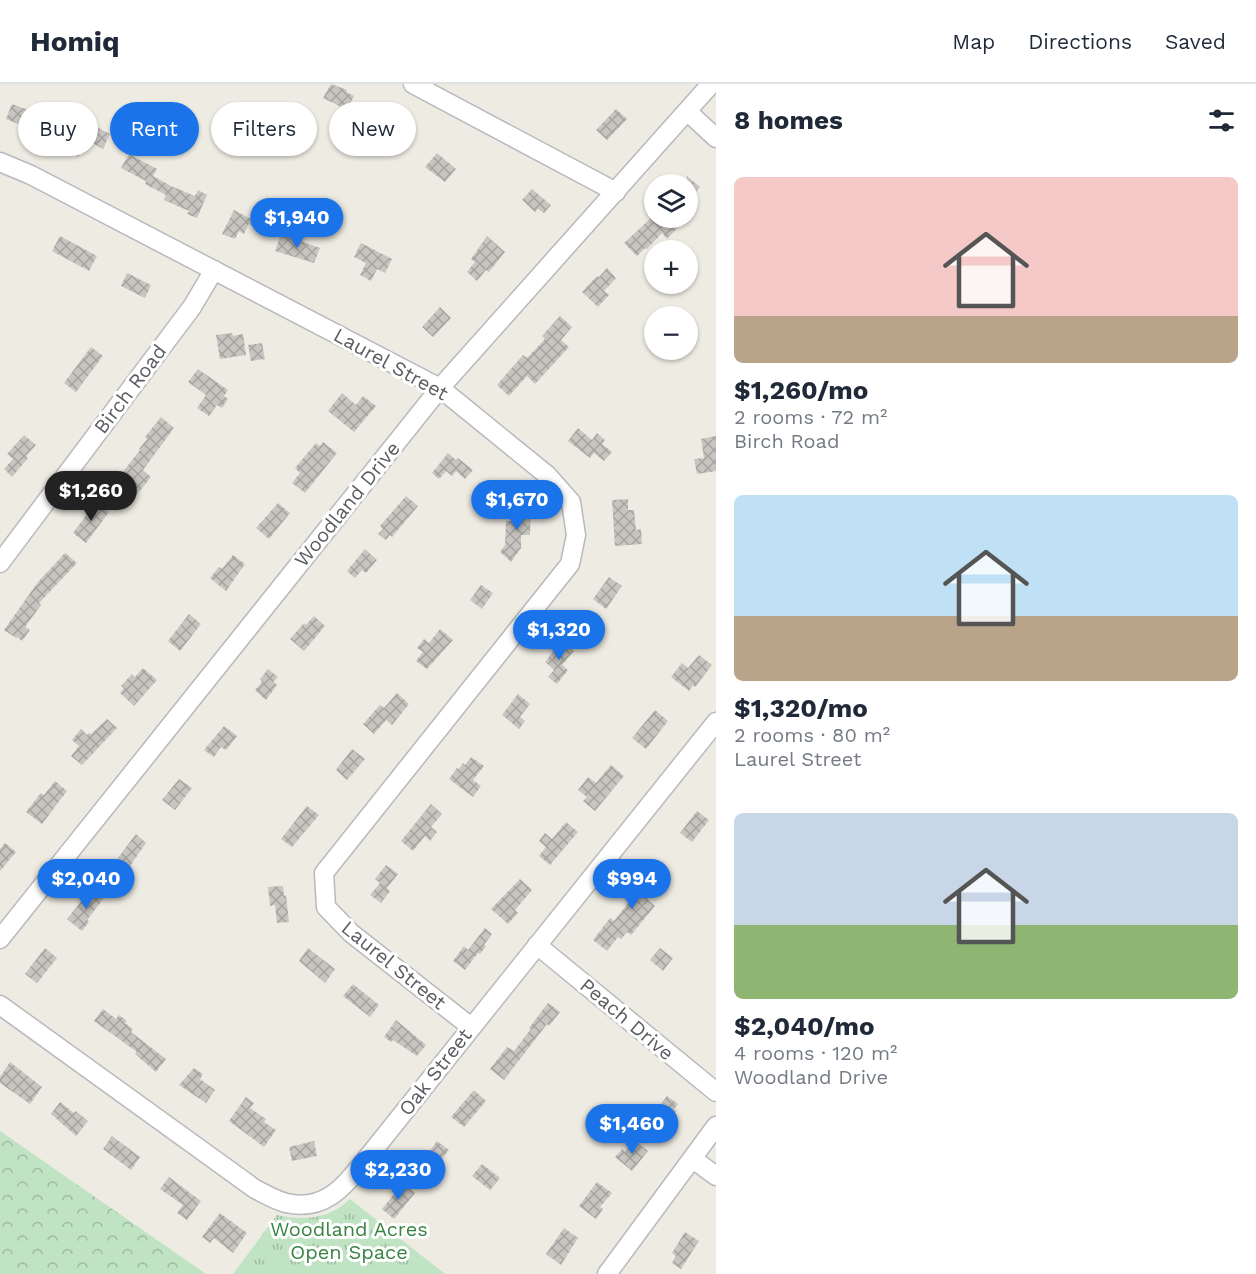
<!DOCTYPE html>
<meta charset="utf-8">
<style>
:root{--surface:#fff;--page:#f6f6f7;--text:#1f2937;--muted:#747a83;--line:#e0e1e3;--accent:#1a73e8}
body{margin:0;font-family:"Work Sans",sans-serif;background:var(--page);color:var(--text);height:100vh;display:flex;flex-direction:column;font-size:22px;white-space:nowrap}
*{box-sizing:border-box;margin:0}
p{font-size:20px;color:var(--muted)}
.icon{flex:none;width:33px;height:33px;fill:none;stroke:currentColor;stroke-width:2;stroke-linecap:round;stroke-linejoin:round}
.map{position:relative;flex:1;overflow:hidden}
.sheet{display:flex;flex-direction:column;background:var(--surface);width:540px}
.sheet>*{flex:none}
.top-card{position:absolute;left:18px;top:18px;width:570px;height:54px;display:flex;gap:12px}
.fabs{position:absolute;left:644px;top:90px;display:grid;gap:12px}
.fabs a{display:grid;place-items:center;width:54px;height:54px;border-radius:50%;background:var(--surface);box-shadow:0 2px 4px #0004;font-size:30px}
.price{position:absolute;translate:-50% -51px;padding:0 14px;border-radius:21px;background:var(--accent);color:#fff;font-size:20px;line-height:39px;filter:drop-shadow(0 2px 3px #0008)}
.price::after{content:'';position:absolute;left:50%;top:36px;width:18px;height:14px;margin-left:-9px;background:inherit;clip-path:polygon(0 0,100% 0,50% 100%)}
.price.current{background:#222;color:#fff}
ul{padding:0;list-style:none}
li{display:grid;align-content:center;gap:12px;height:318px;padding:0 18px}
li span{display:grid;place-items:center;height:186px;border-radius:9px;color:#555}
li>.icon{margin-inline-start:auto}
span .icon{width:108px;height:108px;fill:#fffc;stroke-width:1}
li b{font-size:26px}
h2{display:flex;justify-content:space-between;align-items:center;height:72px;padding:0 18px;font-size:26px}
.pill{padding:0 21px;border-radius:27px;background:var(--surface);box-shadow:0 2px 4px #0004;font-size:21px;line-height:54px}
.pill.current{background:var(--accent);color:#fff}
header{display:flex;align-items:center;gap:36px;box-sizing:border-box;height:84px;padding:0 30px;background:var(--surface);border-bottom:2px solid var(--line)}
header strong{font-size:28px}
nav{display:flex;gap:33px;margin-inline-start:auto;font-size:21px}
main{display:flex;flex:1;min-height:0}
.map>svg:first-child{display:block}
.forest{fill:url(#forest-crowns)}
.park{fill:url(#park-tufts)}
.building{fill:url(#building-cross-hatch)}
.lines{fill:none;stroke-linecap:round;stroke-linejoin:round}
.minor-casing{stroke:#b8b9be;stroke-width:21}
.minor{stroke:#fff;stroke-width:18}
.labels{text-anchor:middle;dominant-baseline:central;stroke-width:6;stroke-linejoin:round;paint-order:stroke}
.street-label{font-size:20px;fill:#5b5d62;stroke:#fff}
.park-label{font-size:20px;fill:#398343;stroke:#fff}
</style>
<header>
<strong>Homiq</strong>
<nav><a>Map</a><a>Directions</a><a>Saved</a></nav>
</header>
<main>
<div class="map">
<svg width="716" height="1190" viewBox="0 0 716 1190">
<defs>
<pattern id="forest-crowns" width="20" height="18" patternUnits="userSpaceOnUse" patternTransform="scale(1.5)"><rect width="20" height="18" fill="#c0e3c3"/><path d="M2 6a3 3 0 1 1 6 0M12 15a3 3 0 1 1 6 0" fill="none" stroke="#9fbba2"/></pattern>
<pattern id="park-tufts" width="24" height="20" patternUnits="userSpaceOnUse" patternTransform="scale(1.5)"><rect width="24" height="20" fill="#c0e3c3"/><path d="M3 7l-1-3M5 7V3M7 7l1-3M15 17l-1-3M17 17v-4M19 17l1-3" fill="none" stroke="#9fbba2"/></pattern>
<pattern id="building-cross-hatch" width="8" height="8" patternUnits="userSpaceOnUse" patternTransform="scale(1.5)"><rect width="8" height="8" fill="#c8c5c0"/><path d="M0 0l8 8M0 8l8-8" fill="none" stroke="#a5a39f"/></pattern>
</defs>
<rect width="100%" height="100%" fill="#edebe2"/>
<polygon class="forest" points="0,1047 206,1190 0,1190"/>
<path class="park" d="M350,1115L445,1190H233L277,1131C304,1137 330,1135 350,1115Z"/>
<g class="building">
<polygon points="331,0 347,6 346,8 354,12 347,26 323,14"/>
<polygon points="46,18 58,23 54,33 42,28"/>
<polygon points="12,20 47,33 40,52 30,48 31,45 6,35"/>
<polygon points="616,25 627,35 607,56 596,46"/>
<polygon points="384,26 415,44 404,64 388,56 392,49 376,41"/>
<polygon points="87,38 110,50 103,65 87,56 78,73 64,66 75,44 82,47"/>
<polygon points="437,69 456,85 445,98 425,83"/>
<polygon points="129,70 157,85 153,92 171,102 195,112 198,106 207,111 197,134 187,130 189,127 164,116 166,111 145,100 146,97 121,84"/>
<polygon points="687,92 700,103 687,118"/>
<polygon points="532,105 551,121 544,129 538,125 535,128 522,116"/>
<polygon points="234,126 251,135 244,150 239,147 235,155 222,150"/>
<polygon points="255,127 268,133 261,146 249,140"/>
<polygon points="651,134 671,134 679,142 667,155 662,149 647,165 645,164 637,172 624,159"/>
<polygon points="281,150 320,164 314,179 275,167"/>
<polygon points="60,152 97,172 89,187 52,167"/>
<polygon points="487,152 505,168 489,188 486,186 477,197 467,188 475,178 471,175"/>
<polygon points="361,159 392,175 385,189 377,185 371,197 360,191 366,179 354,173"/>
<polygon points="607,184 616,194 604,207 609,211 598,223 582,208 597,192 599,193"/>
<polygon points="127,189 151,201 145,214 121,202"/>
<polygon points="440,223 451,234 433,253 422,243"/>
<polygon points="560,232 572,243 561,256 569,263 535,300 527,292 509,312 497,301 523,271 527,274 545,255 542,252"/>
<polygon points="232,249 233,252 243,250 246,271 220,275 216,251"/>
<polygon points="262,259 265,275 251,277 248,261"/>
<polygon points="91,263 103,272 76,308 64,299"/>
<polygon points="198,285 228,306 224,312 228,315 222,324 217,321 209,332 197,324 206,311 188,298"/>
<polygon points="342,309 356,321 363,312 376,322 354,348 328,327"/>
<polygon points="161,333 174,344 143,386 151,393 132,417 120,408 128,398 126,396 128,394 122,389 140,366 139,365 147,355 145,353"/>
<polygon points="578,344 592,356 597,349 605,356 602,360 612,368 604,377 594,369 590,374 568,357"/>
<polygon points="24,351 36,361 26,372 28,374 12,393 4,385 13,375 7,370"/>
<polygon points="716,352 716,387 697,390 694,375 704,374 701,355"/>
<polygon points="323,358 337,369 305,409 292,399 300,389 295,384 316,359 320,362"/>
<polygon points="448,369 456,376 458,374 473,386 465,395 456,387 452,392 446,387 439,395 432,389"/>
<polygon points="406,412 418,422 392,453 390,451 386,456 378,450 383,445 380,442"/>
<polygon points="628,415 628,426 634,426 636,446 641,445 642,460 615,462 612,416"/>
<polygon points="96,418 109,428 86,459 73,449"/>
<polygon points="278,419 290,429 269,455 256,444"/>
<polygon points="512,421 531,422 530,451 521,451 521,464 511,478 500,468 505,461 506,437 512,437"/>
<polygon points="365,465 377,476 366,489 362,486 355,494 347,487"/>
<polygon points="65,469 77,479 39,519 41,521 25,543 30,546 22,557 17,553 16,554 4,546 38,498"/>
<polygon points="233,471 245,480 226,507 210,494 219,483 222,485"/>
<polygon points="609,493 622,502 606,525 593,515"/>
<polygon points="481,501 493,509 482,525 470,516"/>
<polygon points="189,530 201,540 180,567 168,557"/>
<polygon points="314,532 325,542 304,567 290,555 304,539 306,541"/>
<polygon points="440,545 453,556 427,585 416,577 423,568 417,564 424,555 429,559"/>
<polygon points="562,556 574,567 562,581 568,586 557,600 548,593 554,586 545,578"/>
<polygon points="699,571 712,581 695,603 693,601 689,607 671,593 682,579 688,584"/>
<polygon points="143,584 157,596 134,622 120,609 124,604 121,602 132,590 135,593"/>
<polygon points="268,585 278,593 273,598 277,601 266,616 255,606 262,598 260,595"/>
<polygon points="397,609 409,620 392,641 386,636 374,650 363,640 380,621 384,624"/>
<polygon points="518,610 530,620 520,633 525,637 519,645 502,631"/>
<polygon points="655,626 668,637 646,665 632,654"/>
<polygon points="107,635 117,644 82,681 71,672 79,662 72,656 81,645 87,651 89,649 91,650"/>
<polygon points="224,642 237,652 226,666 221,663 214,673 204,666"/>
<polygon points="352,665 365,675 347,696 336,686"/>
<polygon points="471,673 484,682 473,696 481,702 473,713 449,695 457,684 459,685 463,679 465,681"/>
<polygon points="611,681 624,692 595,727 583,717 587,713 578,706 588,693 596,699"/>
<polygon points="179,695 192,704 175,726 162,716"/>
<polygon points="55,697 67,707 42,740 26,728 41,709 44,711"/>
<polygon points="431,720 442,730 431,743 437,748 430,757 425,752 413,767 401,757"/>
<polygon points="307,722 319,731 292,763 281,755"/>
<polygon points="697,727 709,736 692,758 680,749"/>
<polygon points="566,738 578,748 550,781 539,772 546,763 539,757 545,749 552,755"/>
<polygon points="136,750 146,759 123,792 111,783"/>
<polygon points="5,759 16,768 0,787 0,765"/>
<polygon points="656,779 668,789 647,815 655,822 631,851 627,848 621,855 618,853 607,867 593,856 610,834 614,837 629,818 626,816"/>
<polygon points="386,781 398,790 387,804 390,807 381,819 370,811 380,799 375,795"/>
<polygon points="520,795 532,806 515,826 518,829 508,840 491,825"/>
<polygon points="283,802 284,812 286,811 289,838 277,839 275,821 270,822 268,803"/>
<polygon points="92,804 104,814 87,836 89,838 82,847 67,835"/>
<polygon points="485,844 492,850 484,861 486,862 480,870 478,869 465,886 453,877 464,862 468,866"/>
<polygon points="45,864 57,874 37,899 25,890"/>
<polygon points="308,864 335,885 325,899 299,877"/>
<polygon points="660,864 673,874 663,887 650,876"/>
<polygon points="353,900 379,921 370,933 343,912"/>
<polygon points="548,919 560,928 549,942 547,940 504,996 490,985 507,963 514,967 531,945 529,944"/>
<polygon points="103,925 116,935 119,931 127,937 125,939 133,945 131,948 166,975 156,988 135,970 137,968 94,937"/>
<polygon points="396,936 426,961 417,972 393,956 391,958 384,953"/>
<polygon points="10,978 42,1003 30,1020 0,999 0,993"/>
<polygon points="194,984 203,990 200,995 215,1006 206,1019 179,1001"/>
<polygon points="474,1006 486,1017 464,1043 451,1033"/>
<polygon points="667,1012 678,1020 674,1025 676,1027 662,1048 648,1038"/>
<polygon points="246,1013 254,1019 250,1024 266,1035 264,1038 276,1046 264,1063 229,1037"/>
<polygon points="60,1018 74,1029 76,1027 88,1037 76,1052 51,1030"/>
<polygon points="112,1052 140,1073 131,1086 103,1065"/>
<polygon points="634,1056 648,1067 632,1087 615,1073 622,1065 625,1068"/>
<polygon points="314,1057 317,1072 292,1077 289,1063"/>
<polygon points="437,1057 449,1066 435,1084 444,1090 437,1099 415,1081 423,1070 426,1072"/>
<polygon points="482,1080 500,1094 490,1106 472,1092"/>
<polygon points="169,1093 201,1117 187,1136 177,1129 183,1121 160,1105"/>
<polygon points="597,1098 612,1109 600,1123 603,1125 596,1135 579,1122"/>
<polygon points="403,1099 415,1109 394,1135 382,1125"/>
<polygon points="220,1129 247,1149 233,1169 214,1154 210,1159 202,1153"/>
<polygon points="564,1144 578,1154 561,1181 546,1170"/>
<polygon points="685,1148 699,1157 681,1185 672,1179 676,1172 672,1169"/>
</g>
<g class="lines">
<g class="minor-casing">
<g id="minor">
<polyline points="413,0 616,108"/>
<polyline points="688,28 716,54"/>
<polyline points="0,78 31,91 440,304 547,391 571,418 576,451 570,480 324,789 326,823 351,849 471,943"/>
<polyline points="0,479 192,223 214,186"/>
<polyline points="0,855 440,304 711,0"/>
<polyline points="537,861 716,1008"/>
<path d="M0,921L255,1105C265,1110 275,1116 286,1119C326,1128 345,1101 368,1073L716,638"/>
<polyline points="693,1075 716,1092"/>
<polyline points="607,1190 716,1042"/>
</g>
</g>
<use href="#minor" class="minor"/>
</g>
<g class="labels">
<g class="street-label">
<text transform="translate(391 280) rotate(29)">Laurel Street</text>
<text transform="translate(130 305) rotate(-53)">Birch Road</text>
<text transform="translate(347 420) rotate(-51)">Woodland Drive</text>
<text transform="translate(394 881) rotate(39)">Laurel Street</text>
<text transform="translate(627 935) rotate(40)">Peach Drive</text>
<text transform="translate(435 988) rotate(-52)">Oak Street</text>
</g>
<g class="park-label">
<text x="349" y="1145">Woodland Acres<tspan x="349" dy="23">Open Space</tspan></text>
</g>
</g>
</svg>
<div class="fabs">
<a><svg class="icon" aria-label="layers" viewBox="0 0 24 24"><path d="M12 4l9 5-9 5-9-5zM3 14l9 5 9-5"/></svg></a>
<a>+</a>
<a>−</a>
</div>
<b class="price" style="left:297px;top:165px">$1,940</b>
<b class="price current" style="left:91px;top:438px">$1,260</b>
<b class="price" style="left:517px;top:447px">$1,670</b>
<b class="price" style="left:559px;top:577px">$1,320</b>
<b class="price" style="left:86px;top:826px">$2,040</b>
<b class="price" style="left:632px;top:826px">$994</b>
<b class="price" style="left:632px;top:1071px">$1,460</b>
<b class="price" style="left:398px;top:1117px">$2,230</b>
<div class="top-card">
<a class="pill">Buy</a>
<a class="pill current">Rent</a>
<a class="pill">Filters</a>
<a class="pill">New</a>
</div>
</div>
<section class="sheet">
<h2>8 homes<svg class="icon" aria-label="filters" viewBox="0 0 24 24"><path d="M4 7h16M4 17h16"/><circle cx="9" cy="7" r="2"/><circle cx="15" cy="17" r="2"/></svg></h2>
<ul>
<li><span style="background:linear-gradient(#f6c9c9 75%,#b9a48a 0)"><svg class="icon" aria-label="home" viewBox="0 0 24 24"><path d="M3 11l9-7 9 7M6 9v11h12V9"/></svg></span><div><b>$1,260/mo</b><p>2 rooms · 72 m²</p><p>Birch Road</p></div></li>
<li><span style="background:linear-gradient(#bfe0f5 65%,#b9a48a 0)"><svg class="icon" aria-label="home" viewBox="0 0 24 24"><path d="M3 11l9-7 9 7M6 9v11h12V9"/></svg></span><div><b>$1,320/mo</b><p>2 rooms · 80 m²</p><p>Laurel Street</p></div></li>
<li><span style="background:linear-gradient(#c9d6e8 60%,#8fb573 0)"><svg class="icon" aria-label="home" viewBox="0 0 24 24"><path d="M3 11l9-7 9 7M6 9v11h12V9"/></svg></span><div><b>$2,040/mo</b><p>4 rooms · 120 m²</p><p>Woodland Drive</p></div></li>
</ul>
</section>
</main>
